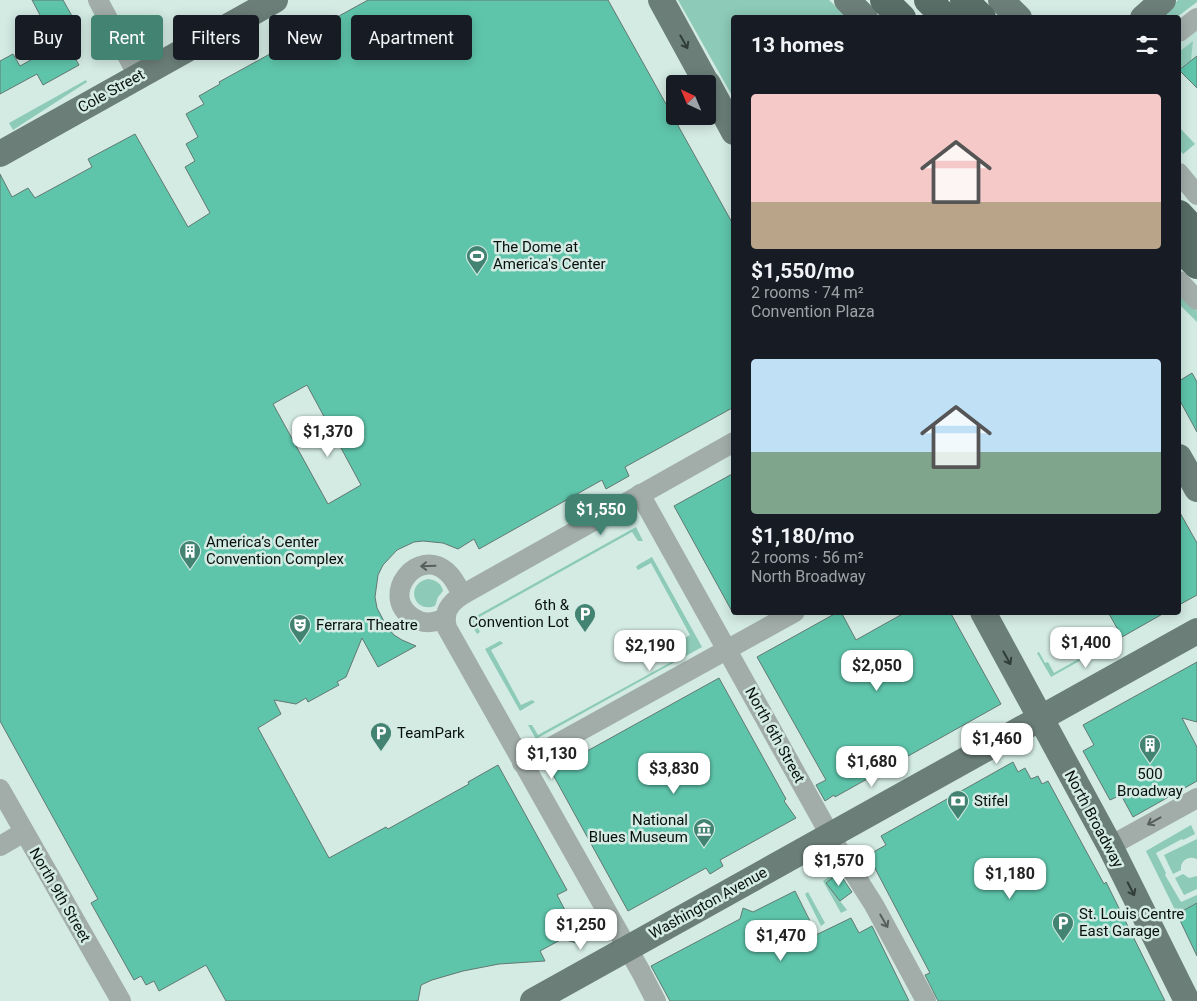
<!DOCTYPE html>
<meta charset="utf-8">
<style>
:root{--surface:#171b24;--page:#20242c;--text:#f1f3f6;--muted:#9ea1a6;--accent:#428372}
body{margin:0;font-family:Roboto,sans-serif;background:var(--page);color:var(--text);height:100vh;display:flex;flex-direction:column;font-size:19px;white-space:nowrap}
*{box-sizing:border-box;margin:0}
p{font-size:16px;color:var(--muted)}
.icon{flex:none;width:28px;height:28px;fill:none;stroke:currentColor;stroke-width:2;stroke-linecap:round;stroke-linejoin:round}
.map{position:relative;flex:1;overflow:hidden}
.details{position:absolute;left:731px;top:15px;width:450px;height:600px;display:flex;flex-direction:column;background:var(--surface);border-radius:5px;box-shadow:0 2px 12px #0003}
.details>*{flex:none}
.banner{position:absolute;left:15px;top:15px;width:475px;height:45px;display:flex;gap:10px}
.needle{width:32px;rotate:316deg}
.fabs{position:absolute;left:666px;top:75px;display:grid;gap:10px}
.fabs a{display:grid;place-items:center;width:50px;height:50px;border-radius:5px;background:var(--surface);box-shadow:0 2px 12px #0003;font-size:25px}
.price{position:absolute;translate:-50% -42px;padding:0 11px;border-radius:10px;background:#fff;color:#222;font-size:16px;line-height:32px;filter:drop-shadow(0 1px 2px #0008)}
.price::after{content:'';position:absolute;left:50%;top:30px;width:15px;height:11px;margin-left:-8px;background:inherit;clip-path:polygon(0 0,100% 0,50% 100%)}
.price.selected{background:var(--accent);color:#fff}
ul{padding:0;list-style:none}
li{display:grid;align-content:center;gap:10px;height:265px;padding:0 20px}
li span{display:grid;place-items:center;height:155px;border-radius:5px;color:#555}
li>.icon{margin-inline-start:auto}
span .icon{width:90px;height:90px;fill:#fffc;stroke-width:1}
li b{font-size:21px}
h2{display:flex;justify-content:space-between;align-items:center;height:60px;padding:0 20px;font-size:21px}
.tag{padding:0 18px;border-radius:5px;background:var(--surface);box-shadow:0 2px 12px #0003;font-size:18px;line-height:45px}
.tag.selected{background:var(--accent);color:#fff}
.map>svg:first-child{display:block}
.built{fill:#bfe0d6}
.green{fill:#8dcab8}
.building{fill:#5ec5ab;stroke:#637872;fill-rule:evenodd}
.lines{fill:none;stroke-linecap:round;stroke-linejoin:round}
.minor{stroke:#a2ada9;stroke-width:20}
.major{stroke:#6b7e78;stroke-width:26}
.highway{stroke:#586d66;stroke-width:28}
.oneway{stroke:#303d39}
.oneway2{stroke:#565f5c}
.labels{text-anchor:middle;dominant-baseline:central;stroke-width:5;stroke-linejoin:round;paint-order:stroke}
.street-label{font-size:15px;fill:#09110f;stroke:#d3ebe3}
.poi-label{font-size:15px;fill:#09110f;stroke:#d3ebe3;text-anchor:start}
</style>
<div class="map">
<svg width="1197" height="1001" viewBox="0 0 1197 1001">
<rect width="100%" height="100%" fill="#d3ebe3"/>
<polygon class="built" points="1197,30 1197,88 1179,70 1179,45"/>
<g class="green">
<polygon points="678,0 829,0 847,17 734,18 734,99"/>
<polygon points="1178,0 1197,0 1197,2 1177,17 1160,18"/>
<polygon points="1193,41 1191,60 1179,69 1179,52"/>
<polygon points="86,80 87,82 13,130 9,123"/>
<polygon points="1179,127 1195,144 1183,154 1179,149"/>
<polygon points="1179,292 1197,311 1197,322 1179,304"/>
<polygon points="636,527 643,541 638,541 632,532 474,620 480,632 477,634 469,620"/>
<polygon points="652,557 702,647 536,739 528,725 532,725 538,735 684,655 678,644 679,641 690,635 651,563 638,570 636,567 638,565"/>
<path d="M428,579C436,580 441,583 443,591L438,597L435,606C413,614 405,583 428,579Z"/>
<polygon points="1121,635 1122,637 1051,677 1037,653 1039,652 1045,663 1048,662 1054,673"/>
<polygon points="500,641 503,643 502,644 491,650 521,705 532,700 535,702 520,711 485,649"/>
<polygon points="1191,825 1195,834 1183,840 1182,839 1156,853 1166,873 1165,875 1181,902 1197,895 1197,903 1177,914 1146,851"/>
<path d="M1197,839V859C1188,855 1180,861 1181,870L1173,874L1164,855Z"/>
<polygon points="837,871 839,873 826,883 847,910 841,913 823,881"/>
<polygon points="1183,874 1189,878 1197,876 1197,889 1184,895 1175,878"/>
<polygon points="808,892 825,923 821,926 805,894"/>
</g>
<g class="building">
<polygon points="32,0 63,0 72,16 48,30"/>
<path d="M368,0H608L734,226V407L625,467L629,476L606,489L602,480L479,549L474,539L458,549L443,543L423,541L414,542L397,550L383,565L378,575L375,597L377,608L387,627L394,635L402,640L416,646L378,667L362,638L346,677L337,682L339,685L308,702L306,698L296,704L274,700L281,714L258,728L329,858L386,827L388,829L469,784L468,782L498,765L567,890L557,895L566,912L583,918L588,928L586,937L577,943L562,939L540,951L545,961L499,964L463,971L432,980L421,985L418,1001H226L206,965L159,991L154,981L146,985L141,976L134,980L91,903L98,899L0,721V174L12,197L28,188L35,198L92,167L88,159L135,134L188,227L210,213L185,167L195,161L186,144L198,137L186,114L204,104L199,96L220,84L219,82ZM307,385L361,485L328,504L273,404Z"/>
<polygon points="65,41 79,65 43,85 37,74 0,94 0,61 13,54 20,66"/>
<polygon points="1197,56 1197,88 1179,70"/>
<polygon points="1192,373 1197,382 1197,432 1179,399 1179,381"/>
<polygon points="734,473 734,615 674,506"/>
<polygon points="1179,511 1197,543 1197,595 1179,605"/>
<polygon points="838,612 841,612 856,640 906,612 950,612 1001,704 835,797 834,795 825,801 816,785 826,780 757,657"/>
<polygon points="1108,612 1166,612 1122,637"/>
<polygon points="1197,662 1197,722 1182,718 1197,747 1197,781 1133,817 1121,795 1110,800 1083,751 1094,745 1083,725"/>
<polygon points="719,678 786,799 784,801 796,818 720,860 723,866 710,874 706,868 628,911 551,771"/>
<polygon points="1013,762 1018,772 1025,768 1031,779 1038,776 1042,784 1048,781 1104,884 1106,882 1165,1001 938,1001 925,975 930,973 868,855 886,845 881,836"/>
<polygon points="839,873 852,892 840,901 826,883"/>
<polygon points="795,891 811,923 785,942 789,948 851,918 859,933 872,926 909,1001 670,1001 651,966 740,919 743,908 753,912"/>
<polygon points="1197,903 1197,956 1177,914"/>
</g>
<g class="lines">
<g class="minor">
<polyline points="98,0 138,76"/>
<polyline points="1179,32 1197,18"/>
<polyline points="1179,173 1197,195"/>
<polyline points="1179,281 1197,300"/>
<polyline points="640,494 834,842 874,905 926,1001"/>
<path d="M445,618C434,623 423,625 412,617C379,595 418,546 447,572C454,578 458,587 462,595"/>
<polyline points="522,763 795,612"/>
<polyline points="0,789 121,1001"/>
<polyline points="0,846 24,832"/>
<polyline points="1110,846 1197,798"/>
<path d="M656,1001L641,972L447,628C443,612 449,604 462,595L734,442"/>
</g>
<g class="major">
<polyline points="661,0 707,84"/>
<polyline points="847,0 865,18"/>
<polyline points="1001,0 1019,18"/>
<polyline points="1143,18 1163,0"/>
<polyline points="708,84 734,132"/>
<polyline points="0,154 275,0"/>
<polyline points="1179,457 1197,489"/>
<polyline points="983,612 1110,846 1187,1001"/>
<polyline points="533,1001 1197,631"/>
</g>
<g class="highway">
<polyline points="884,0 902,18"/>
<polyline points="928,0 946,18"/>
<polyline points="964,0 982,18"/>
<polyline points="1179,214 1197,233"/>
<polyline points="1179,247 1197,265"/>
</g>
</g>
<defs><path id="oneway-shaft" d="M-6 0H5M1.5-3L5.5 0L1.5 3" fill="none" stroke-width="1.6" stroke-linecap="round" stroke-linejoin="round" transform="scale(1.25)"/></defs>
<g class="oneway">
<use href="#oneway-shaft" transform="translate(684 42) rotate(61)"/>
<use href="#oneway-shaft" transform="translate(1007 658) rotate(61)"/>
<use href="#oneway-shaft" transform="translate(1131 889) rotate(63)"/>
</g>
<g class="oneway2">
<use href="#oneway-shaft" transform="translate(428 566) rotate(178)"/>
<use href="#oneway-shaft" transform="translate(1154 821) rotate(151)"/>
<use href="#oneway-shaft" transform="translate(884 921) rotate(60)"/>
</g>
<defs>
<g id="stadium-pin" transform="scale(1.125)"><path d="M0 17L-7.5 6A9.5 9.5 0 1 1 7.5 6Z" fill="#428372" stroke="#d3ebe3"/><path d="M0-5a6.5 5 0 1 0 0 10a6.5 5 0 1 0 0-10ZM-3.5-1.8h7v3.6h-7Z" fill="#fff"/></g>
<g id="building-pin" transform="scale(1.125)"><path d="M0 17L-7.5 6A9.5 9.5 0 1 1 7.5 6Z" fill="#428372" stroke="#d3ebe3"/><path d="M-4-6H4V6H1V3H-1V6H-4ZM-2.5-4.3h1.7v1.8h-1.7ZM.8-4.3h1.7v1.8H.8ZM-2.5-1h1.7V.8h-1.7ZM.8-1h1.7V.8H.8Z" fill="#fff"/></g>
<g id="parking-pin" transform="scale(1.125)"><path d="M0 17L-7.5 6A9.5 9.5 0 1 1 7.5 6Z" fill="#428372" stroke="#d3ebe3"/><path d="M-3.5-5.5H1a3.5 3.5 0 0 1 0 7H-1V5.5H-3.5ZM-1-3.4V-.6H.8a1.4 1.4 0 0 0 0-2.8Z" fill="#fff"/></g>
<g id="theatre-pin" transform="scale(1.125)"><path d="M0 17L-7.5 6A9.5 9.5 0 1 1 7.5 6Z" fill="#428372" stroke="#d3ebe3"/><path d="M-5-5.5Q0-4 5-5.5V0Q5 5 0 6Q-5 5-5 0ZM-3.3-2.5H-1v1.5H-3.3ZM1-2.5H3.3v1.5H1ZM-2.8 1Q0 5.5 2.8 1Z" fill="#fff"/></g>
<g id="bank-pin" transform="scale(1.125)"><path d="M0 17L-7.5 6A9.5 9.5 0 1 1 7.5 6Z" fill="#428372" stroke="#d3ebe3"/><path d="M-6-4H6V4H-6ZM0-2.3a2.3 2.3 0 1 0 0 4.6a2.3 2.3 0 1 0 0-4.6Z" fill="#fff"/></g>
<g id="museum-pin" transform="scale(1.125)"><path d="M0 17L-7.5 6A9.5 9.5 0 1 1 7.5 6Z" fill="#428372" stroke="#d3ebe3"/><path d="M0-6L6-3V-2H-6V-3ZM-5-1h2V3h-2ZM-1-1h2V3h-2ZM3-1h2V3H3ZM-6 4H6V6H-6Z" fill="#fff"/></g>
</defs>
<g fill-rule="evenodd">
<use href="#stadium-pin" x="477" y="256"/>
<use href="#building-pin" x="190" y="551"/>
<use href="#parking-pin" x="585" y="614"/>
<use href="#theatre-pin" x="300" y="625"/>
<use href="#parking-pin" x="381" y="733"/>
<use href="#building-pin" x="1150" y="745"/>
<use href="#bank-pin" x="958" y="801"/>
<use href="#museum-pin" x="704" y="829"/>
<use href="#parking-pin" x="1063" y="923"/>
</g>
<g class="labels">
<g class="street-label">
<text transform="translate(111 91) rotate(-29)">Cole Street</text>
<text transform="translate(775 735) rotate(61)">North 6th Street</text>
<text transform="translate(1094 819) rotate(62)">North Broadway</text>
<text transform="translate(60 895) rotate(60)">North 9th Street</text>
<text transform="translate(708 903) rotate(-29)">Washington Avenue</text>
</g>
<g class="poi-label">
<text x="493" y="247">The Dome at<tspan x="493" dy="17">America's Center</tspan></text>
<text x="206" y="542">America’s Center<tspan x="206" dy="17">Convention Complex</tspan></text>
<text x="569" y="605" text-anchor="end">6th &amp;<tspan x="569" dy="17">Convention Lot</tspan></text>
<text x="316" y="625">Ferrara Theatre</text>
<text x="397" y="733">TeamPark</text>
<text x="1150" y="774" text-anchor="middle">500<tspan x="1150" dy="17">Broadway</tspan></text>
<text x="974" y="801">Stifel</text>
<text x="688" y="820" text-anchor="end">National<tspan x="688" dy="17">Blues Museum</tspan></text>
<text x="1079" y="914">St. Louis Centre<tspan x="1079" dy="17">East Garage</tspan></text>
</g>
</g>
</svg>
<div class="fabs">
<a><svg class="needle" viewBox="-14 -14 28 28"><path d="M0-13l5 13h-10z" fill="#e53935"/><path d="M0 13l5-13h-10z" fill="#9ea1a6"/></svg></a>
</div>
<b class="price" style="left:328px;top:458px">$1,370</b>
<b class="price selected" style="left:601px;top:536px">$1,550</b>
<b class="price" style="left:1086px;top:669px">$1,400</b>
<b class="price" style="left:650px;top:672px">$2,190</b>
<b class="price" style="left:877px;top:692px">$2,050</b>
<b class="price" style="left:997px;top:765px">$1,460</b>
<b class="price" style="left:552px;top:780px">$1,130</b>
<b class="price" style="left:872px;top:788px">$1,680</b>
<b class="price" style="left:674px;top:795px">$3,830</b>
<b class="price" style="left:839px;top:887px">$1,570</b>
<b class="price" style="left:1010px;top:900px">$1,180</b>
<b class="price" style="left:581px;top:951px">$1,250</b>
<b class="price" style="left:781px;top:962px">$1,470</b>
<div class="banner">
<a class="tag">Buy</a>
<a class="tag selected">Rent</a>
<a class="tag">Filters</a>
<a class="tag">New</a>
<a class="tag">Apartment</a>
</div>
<section class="details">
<h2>13 homes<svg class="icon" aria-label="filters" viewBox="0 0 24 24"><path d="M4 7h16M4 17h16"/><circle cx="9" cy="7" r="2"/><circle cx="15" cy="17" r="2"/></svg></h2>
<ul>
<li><span style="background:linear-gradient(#f6c9c9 70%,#b9a48a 0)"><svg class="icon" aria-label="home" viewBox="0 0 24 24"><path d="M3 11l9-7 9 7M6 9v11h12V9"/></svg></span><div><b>$1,550/mo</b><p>2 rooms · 74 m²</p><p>Convention Plaza</p></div></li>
<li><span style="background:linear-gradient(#bfe0f5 60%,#7fa58c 0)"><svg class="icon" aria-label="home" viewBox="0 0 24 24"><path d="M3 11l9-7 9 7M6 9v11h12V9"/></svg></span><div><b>$1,180/mo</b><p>2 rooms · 56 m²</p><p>North Broadway</p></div></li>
</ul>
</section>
</div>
